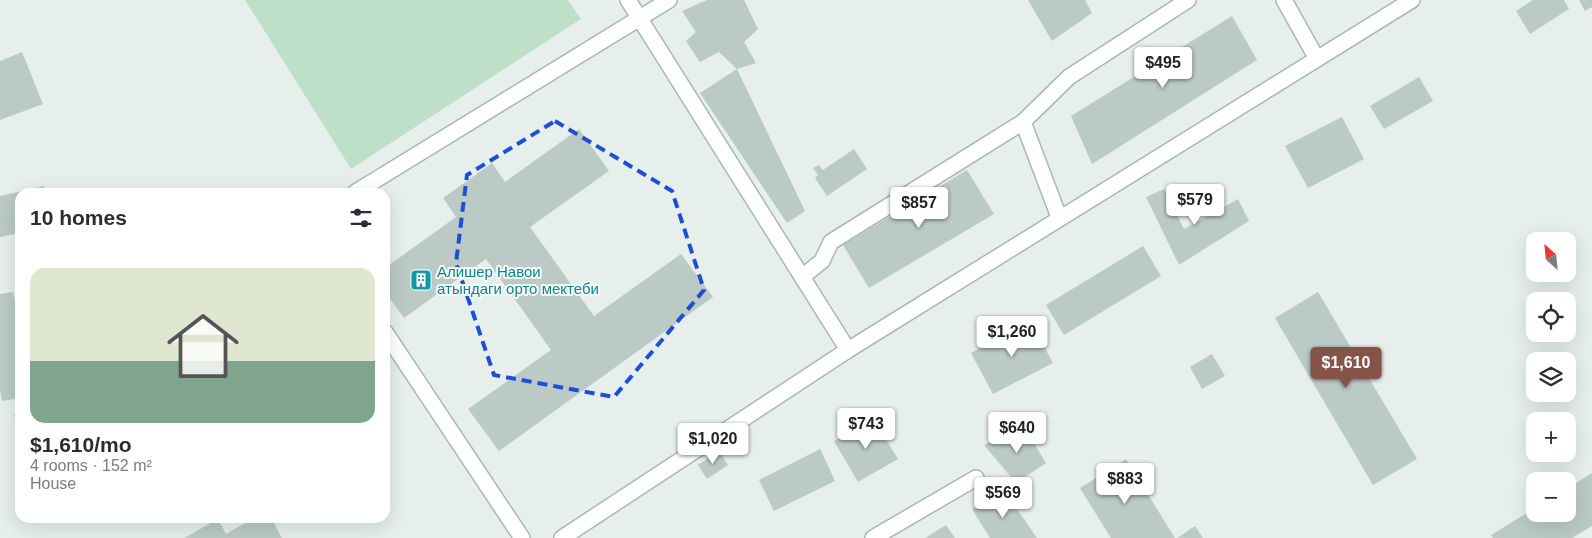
<!DOCTYPE html>
<meta charset="utf-8">
<style>
:root{--surface:#fff;--page:#f2f2f3;--text:#2b2b33;--muted:#7c7c81;--accent:#855347}
body{margin:0;font-family:Helvetica,sans-serif;background:var(--page);color:var(--text);height:100vh;display:flex;flex-direction:column;font-size:19px;white-space:nowrap}
*{box-sizing:border-box;margin:0}
p{font-size:16px;color:var(--muted)}
.icon{flex:none;width:28px;height:28px;fill:none;stroke:currentColor;stroke-width:2;stroke-linecap:round;stroke-linejoin:round}
.map{position:relative;flex:1;overflow:hidden}
.side{position:absolute;left:15px;top:188px;width:375px;height:335px;display:flex;flex-direction:column;background:var(--surface);border-radius:15px;box-shadow:0 5px 20px #0002}
.side>*{flex:none}
.needle{width:32px;rotate:333deg}
.fabs{position:absolute;left:1526px;top:232px;display:grid;gap:10px}
.fabs a{display:grid;place-items:center;width:50px;height:50px;border-radius:10px;background:var(--surface);box-shadow:0 5px 20px #0002;font-size:25px}
.price{position:absolute;translate:-50% -42px;padding:0 11px;border-radius:5px;background:#fff;color:#222;font-size:16px;line-height:32px;filter:drop-shadow(0 1px 2px #0008)}
.price::after{content:'';position:absolute;left:50%;top:30px;width:15px;height:11px;margin-left:-8px;background:inherit;clip-path:polygon(0 0,100% 0,50% 100%)}
.price.on{background:var(--accent);color:#fff}
ul{padding:0;list-style:none}
li{display:grid;align-content:center;gap:10px;height:265px;padding:0 15px}
li span{display:grid;place-items:center;height:155px;border-radius:15px;color:#555}
li>.icon{margin-inline-start:auto}
span .icon{width:90px;height:90px;fill:#fffc;stroke-width:1}
li b{font-size:21px}
h2{display:flex;justify-content:space-between;align-items:center;height:60px;padding:0 15px;font-size:21px}
.map>svg:first-child{display:block}
.green{fill:#bfe0c8}
.building{fill:#bbcac4}
.lines{fill:none;stroke-linecap:round;stroke-linejoin:round}
.minor-casing{stroke:#a8b8b2;stroke-width:18}
.minor{stroke:#fff;stroke-width:15}
.marked{fill:none;stroke:#1d4ed8;stroke-width:4;stroke-dasharray:10 6;stroke-linejoin:round}
.labels{text-anchor:middle;dominant-baseline:central;stroke-width:4;stroke-linejoin:round;paint-order:stroke}
.culture-label{font-size:15px;fill:#0d838f;stroke:#f7fbf9;text-anchor:start}
</style>
<div class="map">
<svg width="1592" height="538" viewBox="0 0 1592 538">
<rect width="100%" height="100%" fill="#e6efeb"/>
<polygon class="green" points="245,0 568,0 581,19 351,169"/>
<g class="building">
<polygon points="707,0 744,0 758,29 744,42 756,63 737,69 719,52 700,62 686,41 696,32 682,11"/>
<polygon points="1028,0 1085,0 1092,13 1052,41"/>
<polygon points="1533,0 1564,0 1569,9 1530,34 1516,11"/>
<polygon points="1579,0 1592,0 1592,7 1585,11"/>
<polygon points="1232,16 1257,60 1092,164 1071,116"/>
<polygon points="22,52 43,104 0,120 0,61"/>
<polygon points="737,69 805,211 787,223 700,93"/>
<polygon points="1419,77 1433,101 1384,129 1370,106"/>
<polygon points="1342,117 1364,159 1308,188 1285,146"/>
<polygon points="579,129 609,171 530,227 594,316 681,254 713,297 499,451 468,409 551,350 486,259 404,318 385,292 385,268 456,217 443,198 492,163 505,182"/>
<polygon points="854,149 867,169 827,196 815,178 818,175 813,168 819,165 823,170"/>
<polygon points="967,170 994,214 869,288 843,245"/>
<polygon points="44,186 46,192 20,192 20,233 0,237 0,196"/>
<polygon points="1164,189 1184,229 1238,199 1249,221 1179,265 1146,197"/>
<polygon points="1143,246 1161,276 1064,335 1046,305"/>
<polygon points="13,292 20,327 20,398 2,401 0,390 0,294"/>
<polygon points="1318,292 1417,459 1373,485 1275,318"/>
<polygon points="1030,321 1053,363 993,394 971,353"/>
<polygon points="1212,354 1225,376 1202,389 1190,367"/>
<polygon points="20,413 20,440 19,440 14,414"/>
<polygon points="873,418 898,459 858,482 834,441"/>
<polygon points="1023,426 1046,463 1016,483 984,445"/>
<polygon points="820,449 835,481 774,511 759,480"/>
<polygon points="719,451 728,465 707,479 698,465"/>
<polygon points="1126,459 1175,538 1111,538 1080,488"/>
<polygon points="1592,473 1592,526 1572,538 1493,538 1491,535 1535,508 1535,514 1568,514 1568,488"/>
<polygon points="1006,493 1037,538 990,538 972,509"/>
<polygon points="254,518 271,518 282,538 184,538 218,519 226,534"/>
<polygon points="946,525 955,538 925,538"/>
<polygon points="1195,526 1203,538 1177,538"/>
</g>
<g class="lines">
<g class="minor-casing">
<g id="minor">
<polyline points="628,0 848,350"/>
<polyline points="1284,0 1317,59"/>
<polyline points="356,192 669,0"/>
<polyline points="1059,217 1023,122 1069,77 1188,0"/>
<polyline points="802,277 822,261 831,242 1023,122"/>
<polyline points="385,332 522,538"/>
<polyline points="562,538 848,350 1412,0"/>
<polyline points="873,538 976,478"/>
</g>
</g>
<use href="#minor" class="minor"/>
</g>
<path class="marked" d="M555,121L672,191L704,290L614,397L494,375L456,263L467,175Z"/>
<defs>
<g id="building-square" transform="scale(1.125)"><rect x="-9" y="-9" width="18" height="18" rx="4" fill="#0f9aa8" stroke="#f7fbf9"/><path d="M-4-6H4V6H1V3H-1V6H-4ZM-2.5-4.3h1.7v1.8h-1.7ZM.8-4.3h1.7v1.8H.8ZM-2.5-1h1.7V.8h-1.7ZM.8-1h1.7V.8H.8Z" fill="#fff"/></g>
</defs>
<g fill-rule="evenodd">
<use href="#building-square" x="421" y="280"/>
</g>
<g class="labels">
<g class="culture-label">
<text x="437" y="271">Алишер Навои<tspan x="437" dy="17">атындаги орто мектеби</tspan></text>
</g>
</g>
</svg>
<div class="fabs">
<a><svg class="needle" viewBox="-14 -14 28 28"><path d="M0-13l5 13h-10z" fill="#e53935"/><path d="M0 13l5-13h-10z" fill="#7c7c81"/></svg></a>
<a><svg class="icon" aria-label="locate" viewBox="0 0 24 24"><circle cx="12" cy="12" r="6"/><path d="M12 2v4M12 18v4M2 12h4M18 12h4"/></svg></a>
<a><svg class="icon" aria-label="layers" viewBox="0 0 24 24"><path d="M12 4l9 5-9 5-9-5zM3 14l9 5 9-5"/></svg></a>
<a>+</a>
<a>−</a>
</div>
<b class="price" style="left:1163px;top:89px">$495</b>
<b class="price" style="left:1195px;top:226px">$579</b>
<b class="price" style="left:919px;top:229px">$857</b>
<b class="price" style="left:1012px;top:358px">$1,260</b>
<b class="price on" style="left:1346px;top:389px">$1,610</b>
<b class="price" style="left:866px;top:450px">$743</b>
<b class="price" style="left:1017px;top:454px">$640</b>
<b class="price" style="left:713px;top:465px">$1,020</b>
<b class="price" style="left:1125px;top:505px">$883</b>
<b class="price" style="left:1003px;top:519px">$569</b>
<section class="side">
<h2>10 homes<svg class="icon" aria-label="filters" viewBox="0 0 24 24"><path d="M4 7h16M4 17h16"/><circle cx="9" cy="7" r="2"/><circle cx="15" cy="17" r="2"/></svg></h2>
<ul>
<li><span style="background:linear-gradient(#dfe7d0 60%,#7fa58c 0)"><svg class="icon" aria-label="home" viewBox="0 0 24 24"><path d="M3 11l9-7 9 7M6 9v11h12V9"/></svg></span><div><b>$1,610/mo</b><p>4 rooms · 152 m²</p><p>House</p></div></li>
</ul>
</section>
</div>
